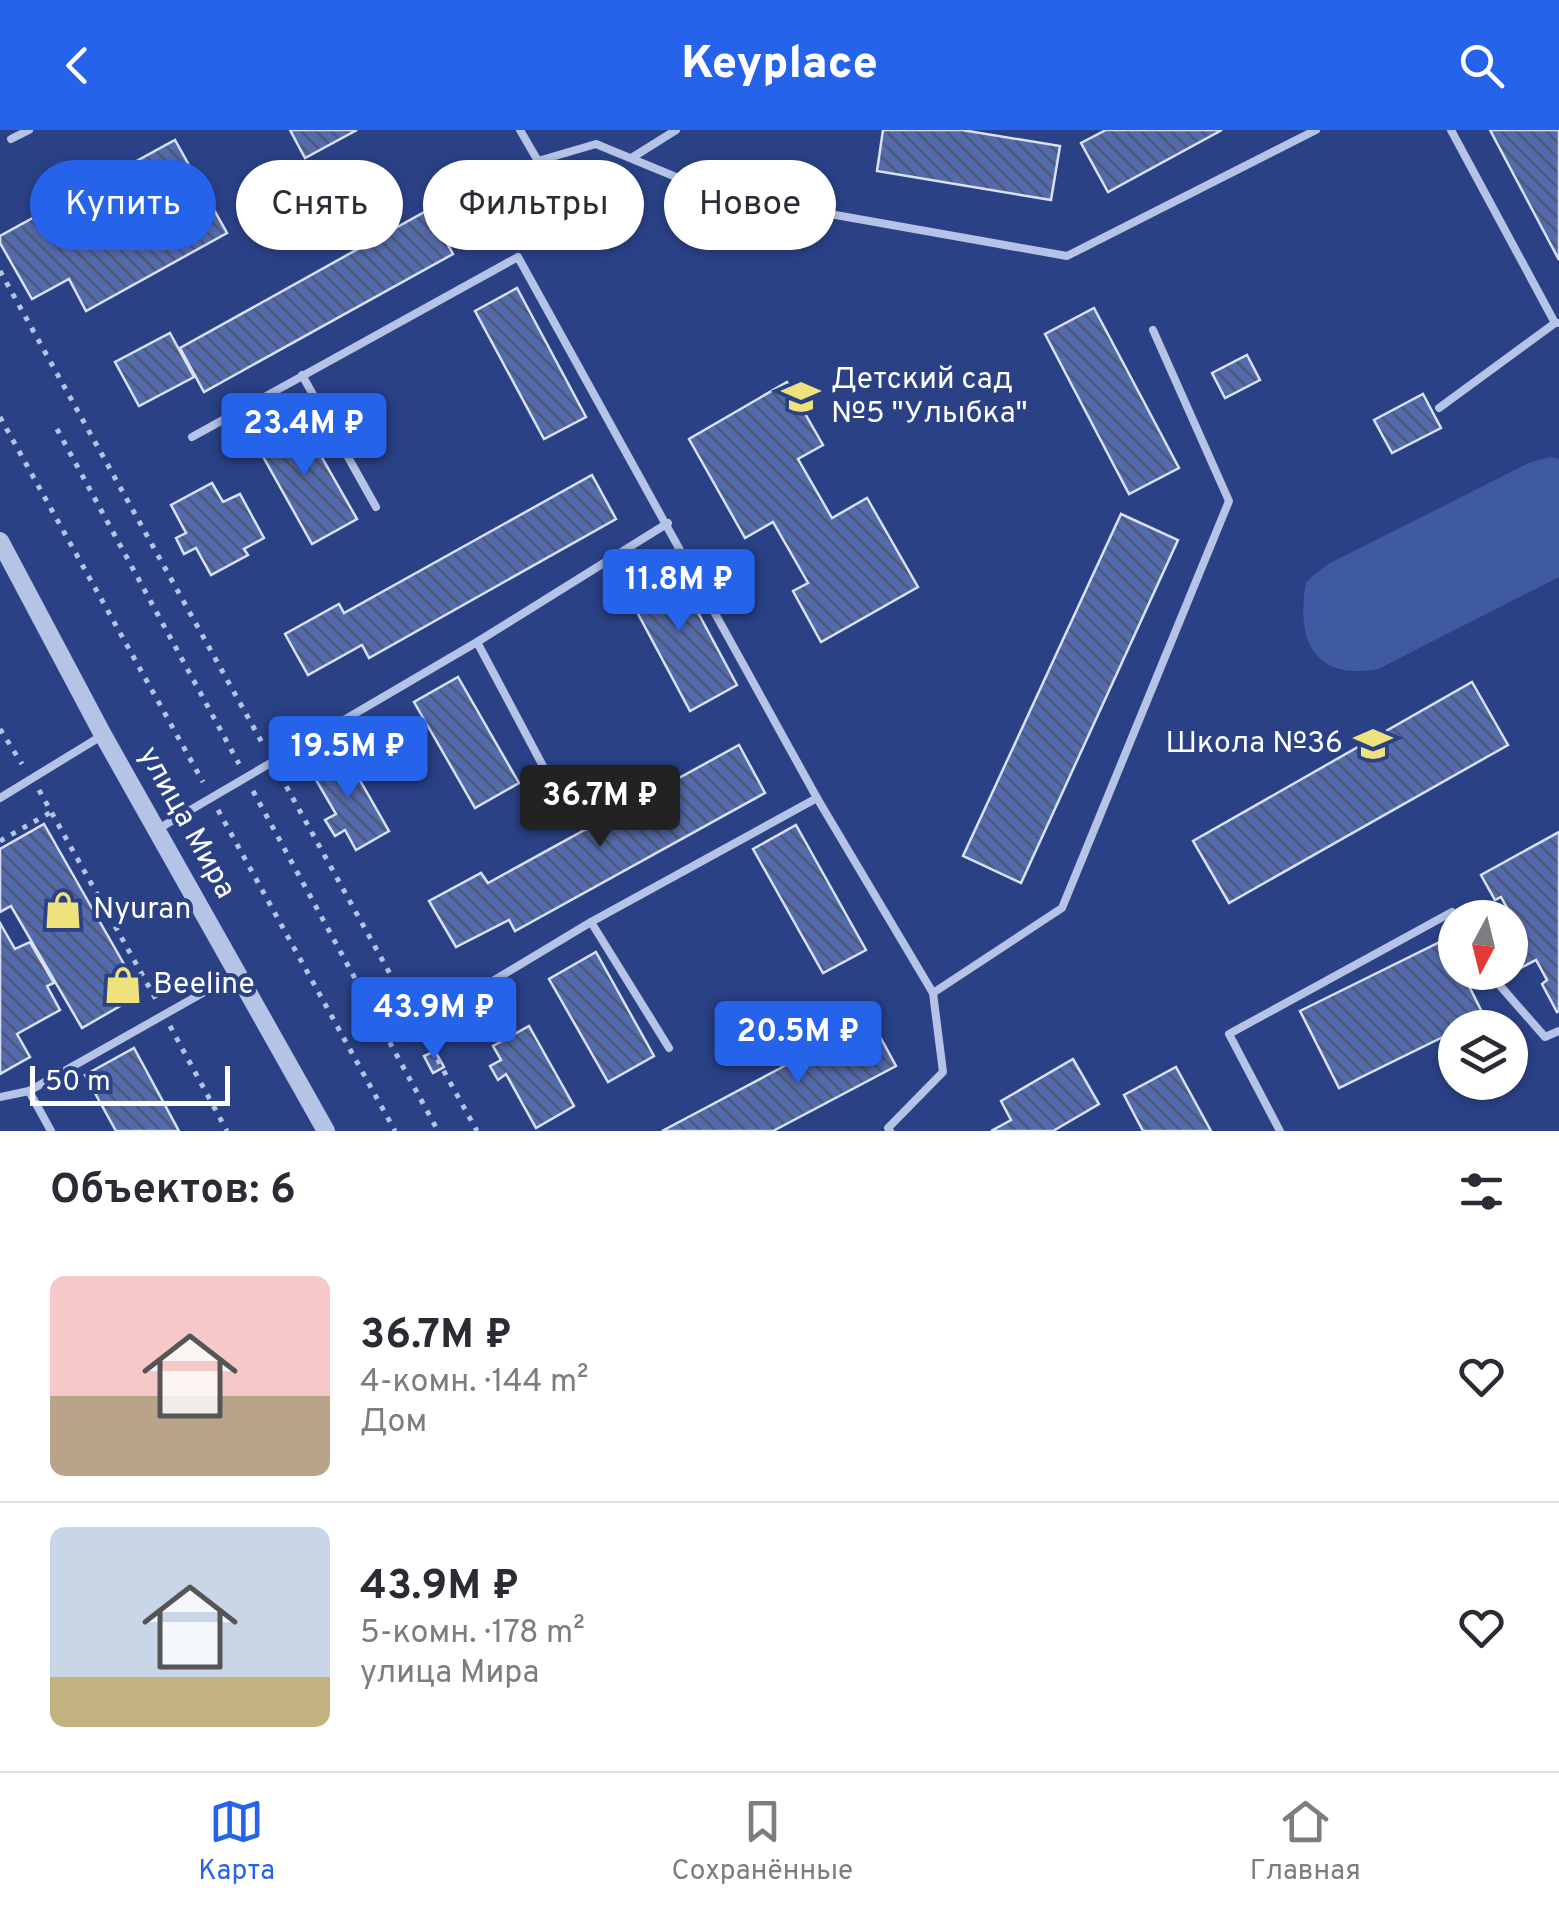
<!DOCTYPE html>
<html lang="ru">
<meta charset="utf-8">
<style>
:root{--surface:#fff;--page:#f7f7f7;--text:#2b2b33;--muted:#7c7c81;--line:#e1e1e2;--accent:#2563eb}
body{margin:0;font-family:Overpass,sans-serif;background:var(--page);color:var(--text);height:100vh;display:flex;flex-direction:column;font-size:38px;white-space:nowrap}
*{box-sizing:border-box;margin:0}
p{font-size:32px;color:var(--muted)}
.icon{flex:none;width:55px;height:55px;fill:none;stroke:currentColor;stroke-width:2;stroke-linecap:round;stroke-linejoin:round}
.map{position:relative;height:1001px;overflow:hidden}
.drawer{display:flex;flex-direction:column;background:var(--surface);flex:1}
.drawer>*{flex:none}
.guide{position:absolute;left:30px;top:30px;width:1000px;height:90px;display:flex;gap:20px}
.needle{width:65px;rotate:187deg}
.buttons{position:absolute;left:1438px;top:770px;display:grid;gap:20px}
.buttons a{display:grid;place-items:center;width:90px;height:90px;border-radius:50%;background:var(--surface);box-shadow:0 2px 8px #0004;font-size:50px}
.scale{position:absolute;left:30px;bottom:25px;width:200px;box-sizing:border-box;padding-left:10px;border:5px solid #fff;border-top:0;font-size:28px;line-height:35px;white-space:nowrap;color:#fff;-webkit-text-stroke:8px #2a4186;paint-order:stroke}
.price{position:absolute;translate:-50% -85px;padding:0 22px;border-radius:10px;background:var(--accent);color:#fff;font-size:32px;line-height:65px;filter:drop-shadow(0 2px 5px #0008)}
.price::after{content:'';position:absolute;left:50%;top:60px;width:30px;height:22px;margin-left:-15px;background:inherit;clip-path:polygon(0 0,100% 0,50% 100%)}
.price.on{background:#222;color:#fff}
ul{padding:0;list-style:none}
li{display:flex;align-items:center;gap:30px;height:250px;padding:0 50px}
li+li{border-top:2px solid var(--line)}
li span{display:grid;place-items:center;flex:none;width:280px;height:200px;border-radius:15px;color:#555}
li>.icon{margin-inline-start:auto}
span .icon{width:120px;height:120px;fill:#fffc;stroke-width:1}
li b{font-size:42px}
h2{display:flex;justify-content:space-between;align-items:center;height:120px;padding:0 50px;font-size:42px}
.tag{padding:0 35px;border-radius:45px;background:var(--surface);box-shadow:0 2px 8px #0004;font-size:35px;line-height:90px}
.tag.on{background:var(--accent);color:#fff}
header{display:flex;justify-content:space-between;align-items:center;height:130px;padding:0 50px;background:var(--accent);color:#fff;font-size:45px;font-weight:800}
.menu{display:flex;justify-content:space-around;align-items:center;height:140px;border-top:2px solid var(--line);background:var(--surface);font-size:28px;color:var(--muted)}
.menu a{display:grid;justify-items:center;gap:5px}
.menu .on{color:var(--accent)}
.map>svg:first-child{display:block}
.pitch{fill:#3f5aa2}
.building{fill:url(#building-back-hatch);stroke:#d8e1f6;stroke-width:2.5}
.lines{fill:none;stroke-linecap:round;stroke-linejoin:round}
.path{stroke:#b5c3e7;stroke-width:5;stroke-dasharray:5 8;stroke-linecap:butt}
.service{stroke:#b5c3e7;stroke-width:8}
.tertiary{stroke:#b5c3e7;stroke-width:18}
.labels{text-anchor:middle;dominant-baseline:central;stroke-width:8;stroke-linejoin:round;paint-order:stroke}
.poi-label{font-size:30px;fill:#fff;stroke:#2a4186;text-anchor:start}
.street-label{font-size:30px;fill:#fff;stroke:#2a4186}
</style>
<header><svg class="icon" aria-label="back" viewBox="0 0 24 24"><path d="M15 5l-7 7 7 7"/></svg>Keyplace<svg class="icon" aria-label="search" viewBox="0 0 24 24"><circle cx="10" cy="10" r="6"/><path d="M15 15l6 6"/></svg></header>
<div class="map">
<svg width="1559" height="1001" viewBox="0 0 1559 1001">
<defs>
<pattern id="building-back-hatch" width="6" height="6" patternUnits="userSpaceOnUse" patternTransform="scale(2.5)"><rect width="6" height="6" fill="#536aad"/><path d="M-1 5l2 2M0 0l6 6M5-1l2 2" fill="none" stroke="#4f5873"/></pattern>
</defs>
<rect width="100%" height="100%" fill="#2a4186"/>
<path class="pitch" d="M1550,327L1559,329V447L1378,539C1312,551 1296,508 1306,452L1328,434L1531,332Z"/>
<g class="building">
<polygon points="290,0 357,0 305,28"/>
<polygon points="883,0 962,0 1060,16 1051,70 877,41"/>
<polygon points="1106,0 1222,0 1108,62 1081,13"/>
<polygon points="1490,0 1559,0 1559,130"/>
<polygon points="175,10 227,103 86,181 69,149 32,169 0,113 0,106"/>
<polygon points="428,80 453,124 204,262 180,218"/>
<polygon points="517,158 586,287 544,309 475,181"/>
<polygon points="1094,178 1179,338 1129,364 1045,204"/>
<polygon points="170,203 194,247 139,276 115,232"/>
<polygon points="1247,225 1260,250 1225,268 1212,243"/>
<polygon points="787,252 823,315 798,329 832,388 867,368 918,457 821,512 793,461 808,453 773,392 745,408 689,309"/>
<polygon points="1423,264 1441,298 1392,323 1374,290"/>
<polygon points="296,282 357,389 312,414 252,307"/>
<polygon points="592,345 616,389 369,528 362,515 308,545 285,504 339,474 344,483"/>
<polygon points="212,353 223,372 240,364 264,408 244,419 248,425 211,445 196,418 184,424 176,408 186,403 171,375"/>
<polygon points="1121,384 1178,410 1021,753 963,726"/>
<polygon points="668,427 737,555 690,581 621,452"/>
<polygon points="458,547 519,653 475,678 414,572"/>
<polygon points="1472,552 1508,615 1229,773 1193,711"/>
<polygon points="739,615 765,663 515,801 509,790 456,817 429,771 481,743 488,753"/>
<polygon points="342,619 389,701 356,720 345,700 335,706 325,690 336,684 309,638"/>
<polygon points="44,694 141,864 82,898 11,776 0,782 0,719"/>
<polygon points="796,695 866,820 823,843 753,719"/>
<polygon points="1559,702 1559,881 1557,882 1542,854 1547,850 1536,830 1509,844 1508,842 1510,791 1513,789 1501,767 1495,770 1481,745"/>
<polygon points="0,793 15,819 30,812 54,853 47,856 60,880 17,904 30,927 0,944"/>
<polygon points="1446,809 1455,828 1455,842 1462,842 1484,886 1455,898 1455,901 1339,958 1300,881"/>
<polygon points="596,822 654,926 608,952 549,849"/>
<polygon points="871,890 896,936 773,1001 662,1001"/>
<polygon points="529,896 574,976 536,998 506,944 498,950 490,936 501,930 493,916"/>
<polygon points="134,918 179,1001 116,1001 85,945"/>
<polygon points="435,921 444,937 433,943 424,926"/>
<polygon points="1073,929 1099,974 1053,1001 991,1001 1011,990 1001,971"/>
<polygon points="1176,937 1211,1001 1143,1001 1124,965"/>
</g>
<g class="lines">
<g class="path">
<polyline points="0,141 265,618"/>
<polyline points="0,287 203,652"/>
<polyline points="57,299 239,634"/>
<polyline points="0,599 22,634"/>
<polyline points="280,645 477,1001"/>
<polyline points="39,660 158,873"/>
<polyline points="253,661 438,1001"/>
<polyline points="218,680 395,1001"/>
<polyline points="0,711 53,681"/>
<polyline points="170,896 227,1001"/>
</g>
<g class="service">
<polyline points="520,0 538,31 596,14 676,47 762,72 1067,126 1316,0"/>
<polyline points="1451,0 1555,193 1559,193"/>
<polyline points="11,9 29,0"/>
<polyline points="633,27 676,0"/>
<polyline points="302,245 376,377"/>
<polyline points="1439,278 1555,193"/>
<polyline points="192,307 518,127 817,668 933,863"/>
<polyline points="477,512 544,638"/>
<polyline points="0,668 103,605"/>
<polyline points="158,699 477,512 668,393"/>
<polyline points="591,792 669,918"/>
<polyline points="1488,842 1545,907 1559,901"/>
<polyline points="476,861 591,792 817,668"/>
<polyline points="29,961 51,1001"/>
<polyline points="0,967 29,961 238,843"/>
<polyline points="890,1001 888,998 943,942 933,863 1062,778 1229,371 1153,200"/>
<polyline points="1280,1001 1229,904 1452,782 1455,788"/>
</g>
<polyline class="tertiary" points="0,411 103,605 326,1001"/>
</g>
<defs>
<g id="school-bare" transform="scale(3)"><path d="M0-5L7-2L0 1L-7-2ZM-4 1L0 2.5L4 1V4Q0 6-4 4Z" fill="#eee27d" stroke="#2a4186" stroke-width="2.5" paint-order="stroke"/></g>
<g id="shop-bare" transform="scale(3)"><path d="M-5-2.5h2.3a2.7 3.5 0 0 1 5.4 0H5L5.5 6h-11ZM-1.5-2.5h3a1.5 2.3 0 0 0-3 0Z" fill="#eee27d" stroke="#2a4186" stroke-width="2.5" paint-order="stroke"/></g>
</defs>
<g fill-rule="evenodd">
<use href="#school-bare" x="801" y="267"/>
<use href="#school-bare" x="1373" y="614"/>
<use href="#shop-bare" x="63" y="780"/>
<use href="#shop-bare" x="123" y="855"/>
</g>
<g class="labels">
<g class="poi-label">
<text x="831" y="250">Детский сад<tspan x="831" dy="34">№5 "Улыбка"</tspan></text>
<text x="1343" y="614" text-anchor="end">Школа №36</text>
<text x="93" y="780">Nyuran</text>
<text x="153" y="855">Beeline</text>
</g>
<g class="street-label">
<text transform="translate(186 693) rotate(61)">улица Мира</text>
</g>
</g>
</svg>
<div class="buttons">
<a><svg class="needle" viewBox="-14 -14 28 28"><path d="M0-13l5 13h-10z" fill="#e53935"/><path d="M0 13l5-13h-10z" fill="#7c7c81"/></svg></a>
<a><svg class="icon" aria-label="layers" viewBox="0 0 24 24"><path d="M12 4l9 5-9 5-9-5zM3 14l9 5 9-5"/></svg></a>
</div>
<div class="scale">50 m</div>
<b class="price" style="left:304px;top:348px">23.4M ₽</b>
<b class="price" style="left:679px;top:504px">11.8M ₽</b>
<b class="price" style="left:348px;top:671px">19.5M ₽</b>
<b class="price on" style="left:600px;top:720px">36.7M ₽</b>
<b class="price" style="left:434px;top:932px">43.9M ₽</b>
<b class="price" style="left:798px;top:956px">20.5M ₽</b>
<div class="guide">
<a class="tag on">Купить</a>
<a class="tag">Снять</a>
<a class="tag">Фильтры</a>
<a class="tag">Новое</a>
</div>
</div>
<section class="drawer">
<h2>Объектов: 6<svg class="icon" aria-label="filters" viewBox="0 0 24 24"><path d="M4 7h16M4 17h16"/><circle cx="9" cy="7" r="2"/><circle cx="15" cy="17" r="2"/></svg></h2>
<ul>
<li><span style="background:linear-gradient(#f6c9c9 60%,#b9a48a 0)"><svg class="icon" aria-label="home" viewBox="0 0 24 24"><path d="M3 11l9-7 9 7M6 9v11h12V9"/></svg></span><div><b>36.7M ₽</b><p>4-комн. · 144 m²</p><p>Дом</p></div><svg class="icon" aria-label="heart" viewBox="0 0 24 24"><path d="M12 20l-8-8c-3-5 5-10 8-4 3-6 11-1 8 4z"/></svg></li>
<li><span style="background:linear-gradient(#c9d6e8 75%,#c2b280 0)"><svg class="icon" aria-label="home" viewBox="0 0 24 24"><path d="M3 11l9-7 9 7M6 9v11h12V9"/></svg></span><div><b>43.9M ₽</b><p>5-комн. · 178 m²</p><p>улица Мира</p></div><svg class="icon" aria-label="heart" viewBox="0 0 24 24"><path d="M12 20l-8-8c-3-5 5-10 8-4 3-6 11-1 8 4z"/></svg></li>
</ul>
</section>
<nav class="menu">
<a class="on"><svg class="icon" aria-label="map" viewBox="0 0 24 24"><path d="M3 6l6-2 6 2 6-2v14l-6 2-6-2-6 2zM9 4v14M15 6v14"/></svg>Карта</a>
<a><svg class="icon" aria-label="saved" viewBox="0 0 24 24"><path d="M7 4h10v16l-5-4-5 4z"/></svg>Сохранённые</a>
<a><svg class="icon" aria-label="home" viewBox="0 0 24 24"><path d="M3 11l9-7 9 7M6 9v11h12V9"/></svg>Главная</a>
</nav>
